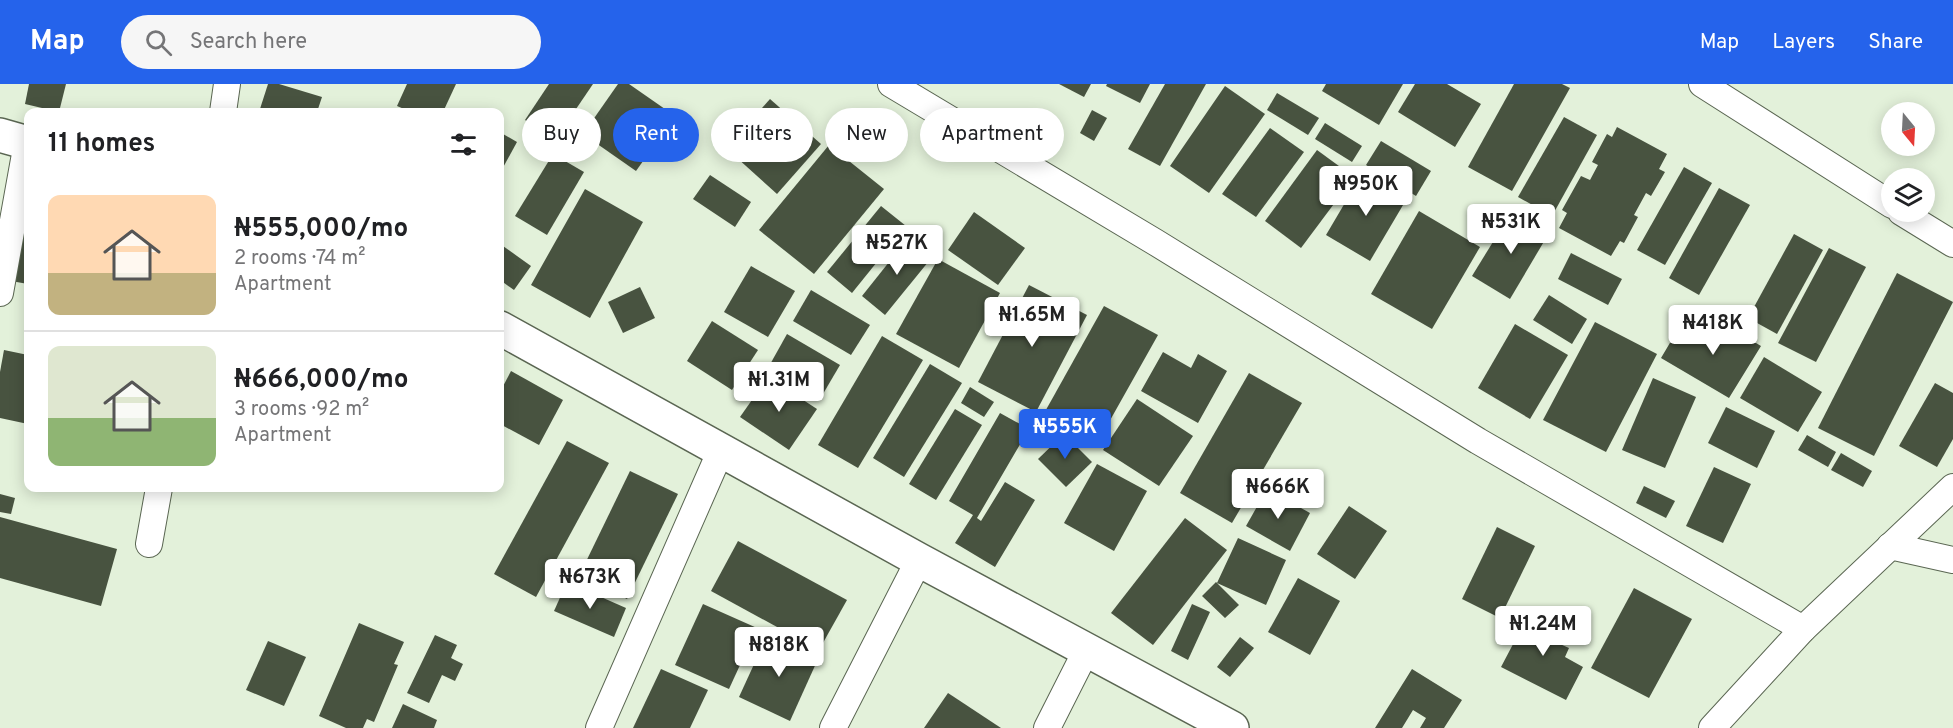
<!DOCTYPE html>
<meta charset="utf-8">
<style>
:root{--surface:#fff;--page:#f6f6f6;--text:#202124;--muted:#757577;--line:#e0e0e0;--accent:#2563eb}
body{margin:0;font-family:Overpass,sans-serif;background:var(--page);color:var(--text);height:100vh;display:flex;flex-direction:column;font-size:22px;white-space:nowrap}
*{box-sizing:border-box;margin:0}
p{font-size:20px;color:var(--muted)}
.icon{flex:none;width:33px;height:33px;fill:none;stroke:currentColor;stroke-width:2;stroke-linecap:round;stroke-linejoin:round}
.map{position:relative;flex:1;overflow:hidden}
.side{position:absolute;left:24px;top:24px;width:480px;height:384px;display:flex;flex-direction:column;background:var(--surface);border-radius:12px;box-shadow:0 3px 15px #0003}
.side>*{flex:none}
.hud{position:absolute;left:522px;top:24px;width:570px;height:54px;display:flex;gap:12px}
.needle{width:39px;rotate:162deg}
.tools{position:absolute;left:1881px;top:18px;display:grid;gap:12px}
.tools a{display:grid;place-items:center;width:54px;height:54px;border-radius:50%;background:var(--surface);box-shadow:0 3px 15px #0003;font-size:30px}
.price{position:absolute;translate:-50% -51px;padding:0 14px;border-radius:6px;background:#fff;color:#222;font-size:20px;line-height:39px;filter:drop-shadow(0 2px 3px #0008)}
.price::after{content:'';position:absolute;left:50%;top:36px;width:18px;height:14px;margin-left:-9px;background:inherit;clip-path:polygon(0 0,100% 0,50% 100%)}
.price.selected{background:var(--accent);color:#fff}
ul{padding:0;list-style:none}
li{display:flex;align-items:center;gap:18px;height:150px;padding:0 24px}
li+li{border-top:2px solid var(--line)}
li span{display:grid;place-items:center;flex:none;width:168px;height:120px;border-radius:12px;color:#555}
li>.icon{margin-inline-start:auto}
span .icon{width:72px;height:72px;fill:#fffc;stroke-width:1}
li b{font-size:26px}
h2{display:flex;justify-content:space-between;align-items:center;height:72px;padding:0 24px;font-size:26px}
.chip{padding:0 21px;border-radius:27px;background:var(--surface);box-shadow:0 3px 15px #0003;font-size:21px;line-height:54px}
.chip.selected{background:var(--accent);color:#fff}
header{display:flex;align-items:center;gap:36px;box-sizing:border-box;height:84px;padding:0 30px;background:var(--accent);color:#fff}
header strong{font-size:28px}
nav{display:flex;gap:33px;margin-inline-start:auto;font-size:21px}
.search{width:420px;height:54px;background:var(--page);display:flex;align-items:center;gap:15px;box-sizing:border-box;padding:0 21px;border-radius:33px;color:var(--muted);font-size:22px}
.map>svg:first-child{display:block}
.building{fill:#485340}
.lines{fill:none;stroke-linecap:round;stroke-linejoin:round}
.street-casing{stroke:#5a6652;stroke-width:28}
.secondary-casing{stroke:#5a6652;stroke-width:36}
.street{stroke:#fff;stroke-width:26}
.secondary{stroke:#fff;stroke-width:33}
</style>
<header>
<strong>Map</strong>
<div class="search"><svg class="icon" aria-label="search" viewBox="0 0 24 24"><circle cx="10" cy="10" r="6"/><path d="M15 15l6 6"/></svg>Search here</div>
<nav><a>Map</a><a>Layers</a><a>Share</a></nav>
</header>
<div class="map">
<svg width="1953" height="644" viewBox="0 0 1953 644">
<rect width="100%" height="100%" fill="#e3f1da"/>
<g class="building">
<polygon points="29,0 66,0 59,28 25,20"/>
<polygon points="268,0 279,0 322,13 317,28 259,28"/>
<polygon points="407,0 456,0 443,28 411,28 397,22"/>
<polygon points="549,0 593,0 555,56 525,36"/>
<polygon points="618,0 629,0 675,32 636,87 583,50"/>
<polygon points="1059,0 1091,0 1084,13"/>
<polygon points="1107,0 1150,0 1140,19 1106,2"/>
<polygon points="1165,0 1206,0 1160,82 1128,65"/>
<polygon points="1326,0 1403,0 1379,41 1322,7"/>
<polygon points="1415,0 1447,0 1481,20 1455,63 1398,28"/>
<polygon points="1514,0 1562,0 1570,4 1512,107 1468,83"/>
<polygon points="1225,2 1265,30 1209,109 1170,82"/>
<polygon points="1277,9 1319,34 1308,51 1267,26"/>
<polygon points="770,15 821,60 777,110 726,64"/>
<polygon points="1092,26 1107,34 1094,57 1080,49"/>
<polygon points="1564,33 1597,51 1552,132 1518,113"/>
<polygon points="1325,39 1362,62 1352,78 1315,55"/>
<polygon points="1617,43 1667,70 1659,85 1665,88 1651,112 1646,109 1634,131 1638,133 1624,159 1620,157 1611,172 1559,144 1567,129 1562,126 1581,92 1590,96 1598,81 1592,78 1607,50 1612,53"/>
<polygon points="1270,44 1304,68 1256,133 1222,110"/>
<polygon points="503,50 517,58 500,89 500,56"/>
<polygon points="1381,57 1431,87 1416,112 1366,81"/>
<polygon points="829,61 884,105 814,190 759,146"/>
<polygon points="1317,66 1354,93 1301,164 1265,137"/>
<polygon points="553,70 584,88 547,151 515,132"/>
<polygon points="1684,83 1712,99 1665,181 1637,166"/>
<polygon points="1362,90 1406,116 1370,177 1326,151"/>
<polygon points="710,91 751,118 735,143 693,115"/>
<polygon points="1719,104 1750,121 1699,211 1669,194"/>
<polygon points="585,105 643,138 590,234 531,201"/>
<polygon points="28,121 28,200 11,197"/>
<polygon points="881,122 906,142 852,209 827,188"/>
<polygon points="1419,127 1480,163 1432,245 1371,210"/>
<polygon points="1512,127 1549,149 1510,215 1472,192"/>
<polygon points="974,128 1025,164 998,201 948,166"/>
<polygon points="1794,150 1823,166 1777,250 1748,234"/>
<polygon points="909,153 933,172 885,231 862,212"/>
<polygon points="503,162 531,182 514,206 500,196 500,167"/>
<polygon points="1829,164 1866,183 1816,278 1778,259"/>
<polygon points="1571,169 1622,195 1608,221 1558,195"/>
<polygon points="938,175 1000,209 959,284 896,250"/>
<polygon points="751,182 795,207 768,253 724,228"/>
<polygon points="1897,189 1953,218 1874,372 1818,344"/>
<polygon points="1029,201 1087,231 1036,328 978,298"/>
<polygon points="640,203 655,234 623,249 608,218"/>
<polygon points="811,206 870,241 851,271 793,237"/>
<polygon points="1549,211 1587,235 1572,260 1533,236"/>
<polygon points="1104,222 1158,251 1095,363 1042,333"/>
<polygon points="1709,231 1761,262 1729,314 1661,274 1677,247 1694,257"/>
<polygon points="712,237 758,266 732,306 687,277"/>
<polygon points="1595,238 1657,270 1606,368 1543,336"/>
<polygon points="1515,240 1568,271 1530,335 1478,304"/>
<polygon points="787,250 840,281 820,315 768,284"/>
<polygon points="882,252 923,276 858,384 818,361"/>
<polygon points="4,266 28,271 28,340 0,334 0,288"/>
<polygon points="1163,268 1191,284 1198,270 1227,287 1198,339 1141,307"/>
<polygon points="1764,273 1822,308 1798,348 1740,314"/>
<polygon points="930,280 962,299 904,393 873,374"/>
<polygon points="511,287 563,316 539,361 500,340 500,308"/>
<polygon points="1249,289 1302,319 1232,439 1180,409"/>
<polygon points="768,293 817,325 789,366 740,333"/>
<polygon points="1653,294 1696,313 1665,384 1622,366"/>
<polygon points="1935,299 1953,309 1953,355 1937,383 1899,362"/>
<polygon points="970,303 994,318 984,333 961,319"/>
<polygon points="1137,315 1193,352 1159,402 1103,366"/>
<polygon points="1726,323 1775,347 1757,384 1708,359"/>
<polygon points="955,325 982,341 936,416 909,400"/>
<polygon points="1000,329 1029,345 977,434 981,437 1005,398 1035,416 995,483 955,459 973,431 949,417"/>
<polygon points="1064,350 1092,378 1066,403 1038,375"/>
<polygon points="1807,351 1836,368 1828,383 1798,366"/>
<polygon points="567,357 609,379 536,513 494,490"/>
<polygon points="1841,369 1872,387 1863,403 1831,386"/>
<polygon points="1097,380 1147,407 1114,467 1064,439"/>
<polygon points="1714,383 1751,400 1723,459 1686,442"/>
<polygon points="630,387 678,410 627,515 579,492"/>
<polygon points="1644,402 1675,417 1666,434 1636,419"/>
<polygon points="1267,405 1310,429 1290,467 1246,442"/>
<polygon points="0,410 15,414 11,430 0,428"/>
<polygon points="1349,422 1387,447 1355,495 1317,470"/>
<polygon points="0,433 117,465 101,522 0,494"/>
<polygon points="1185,434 1227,466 1153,561 1111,529"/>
<polygon points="1497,443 1535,462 1500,534 1462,515"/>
<polygon points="1238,454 1286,476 1266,521 1217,499 1239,521 1225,534 1202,512 1216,498 1217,499"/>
<polygon points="738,457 847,516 819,566 711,507"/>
<polygon points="1298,494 1340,517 1310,571 1268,548"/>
<polygon points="567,498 626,524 614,553 554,527"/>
<polygon points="1634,504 1692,535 1649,614 1591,584"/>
<polygon points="703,520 757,544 729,605 675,581"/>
<polygon points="1192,520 1210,528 1188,576 1171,567"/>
<polygon points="1530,528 1567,546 1560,560 1569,564 1565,573 1583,583 1566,616 1501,583"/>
<polygon points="359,539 404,558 394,580 398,581 374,638 367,635 363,644 346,644 319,632"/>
<polygon points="435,551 457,561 451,574 463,580 455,597 442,591 429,619 407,609"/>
<polygon points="767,552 818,575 790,637 739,613"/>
<polygon points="1240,553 1254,564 1230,593 1217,583"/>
<polygon points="268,557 306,573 284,622 246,606"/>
<polygon points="661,585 708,606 690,644 633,644"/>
<polygon points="1412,585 1462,616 1444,644 1420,644 1426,634 1413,626 1402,644 1375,644"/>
<polygon points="948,609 1001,644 924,644"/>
<polygon points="403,620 437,636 434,644 392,644"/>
</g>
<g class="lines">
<g class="street-casing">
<g id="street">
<polyline points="891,0 1155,158 1478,357 1803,545"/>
<polyline points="1702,0 1892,121"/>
<polyline points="223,28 227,0"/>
<polyline points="1901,128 1953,160"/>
<polyline points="0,209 27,59"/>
<polyline points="149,460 159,404"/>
<polyline points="1890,462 1953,476"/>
<polyline points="599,644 721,366"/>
<polyline points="833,644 919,476"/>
<polyline points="1047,644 1087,565"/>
<polyline points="1712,644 1803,545 1953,403"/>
</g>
</g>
<g class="secondary-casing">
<g id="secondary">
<polyline points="0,51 28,59"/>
<polyline points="500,244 919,476 1232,644"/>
</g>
</g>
<use href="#street" class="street"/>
<use href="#secondary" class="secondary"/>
</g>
</svg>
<div class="tools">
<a><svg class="needle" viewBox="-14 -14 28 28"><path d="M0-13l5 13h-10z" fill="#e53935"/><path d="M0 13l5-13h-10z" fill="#757577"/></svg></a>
<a><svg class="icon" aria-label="layers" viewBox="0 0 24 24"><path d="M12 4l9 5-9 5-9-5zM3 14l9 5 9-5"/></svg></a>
</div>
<b class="price" style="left:1366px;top:133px">₦950K</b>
<b class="price" style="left:1511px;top:171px">₦531K</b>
<b class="price" style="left:897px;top:192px">₦527K</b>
<b class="price" style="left:1032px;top:264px">₦1.65M</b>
<b class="price" style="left:1713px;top:272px">₦418K</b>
<b class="price" style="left:779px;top:329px">₦1.31M</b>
<b class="price selected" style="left:1065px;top:376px">₦555K</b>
<b class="price" style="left:1278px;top:436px">₦666K</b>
<b class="price" style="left:590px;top:526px">₦673K</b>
<b class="price" style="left:1543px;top:573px">₦1.24M</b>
<b class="price" style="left:779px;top:594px">₦818K</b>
<div class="hud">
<a class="chip">Buy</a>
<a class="chip selected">Rent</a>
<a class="chip">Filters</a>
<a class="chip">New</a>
<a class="chip">Apartment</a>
</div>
<section class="side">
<h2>11 homes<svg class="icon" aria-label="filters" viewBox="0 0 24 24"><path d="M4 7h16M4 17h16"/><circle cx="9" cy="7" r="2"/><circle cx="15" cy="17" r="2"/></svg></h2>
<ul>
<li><span style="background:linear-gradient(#ffd9b3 65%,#c2b280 0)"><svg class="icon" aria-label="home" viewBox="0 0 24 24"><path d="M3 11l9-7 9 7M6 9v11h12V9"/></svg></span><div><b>₦555,000/mo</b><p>2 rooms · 74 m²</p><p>Apartment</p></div></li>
<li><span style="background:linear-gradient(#dfe7d0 60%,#8fb573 0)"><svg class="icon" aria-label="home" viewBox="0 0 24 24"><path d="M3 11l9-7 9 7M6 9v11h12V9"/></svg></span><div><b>₦666,000/mo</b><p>3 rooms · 92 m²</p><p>Apartment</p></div></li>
</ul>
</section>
</div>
